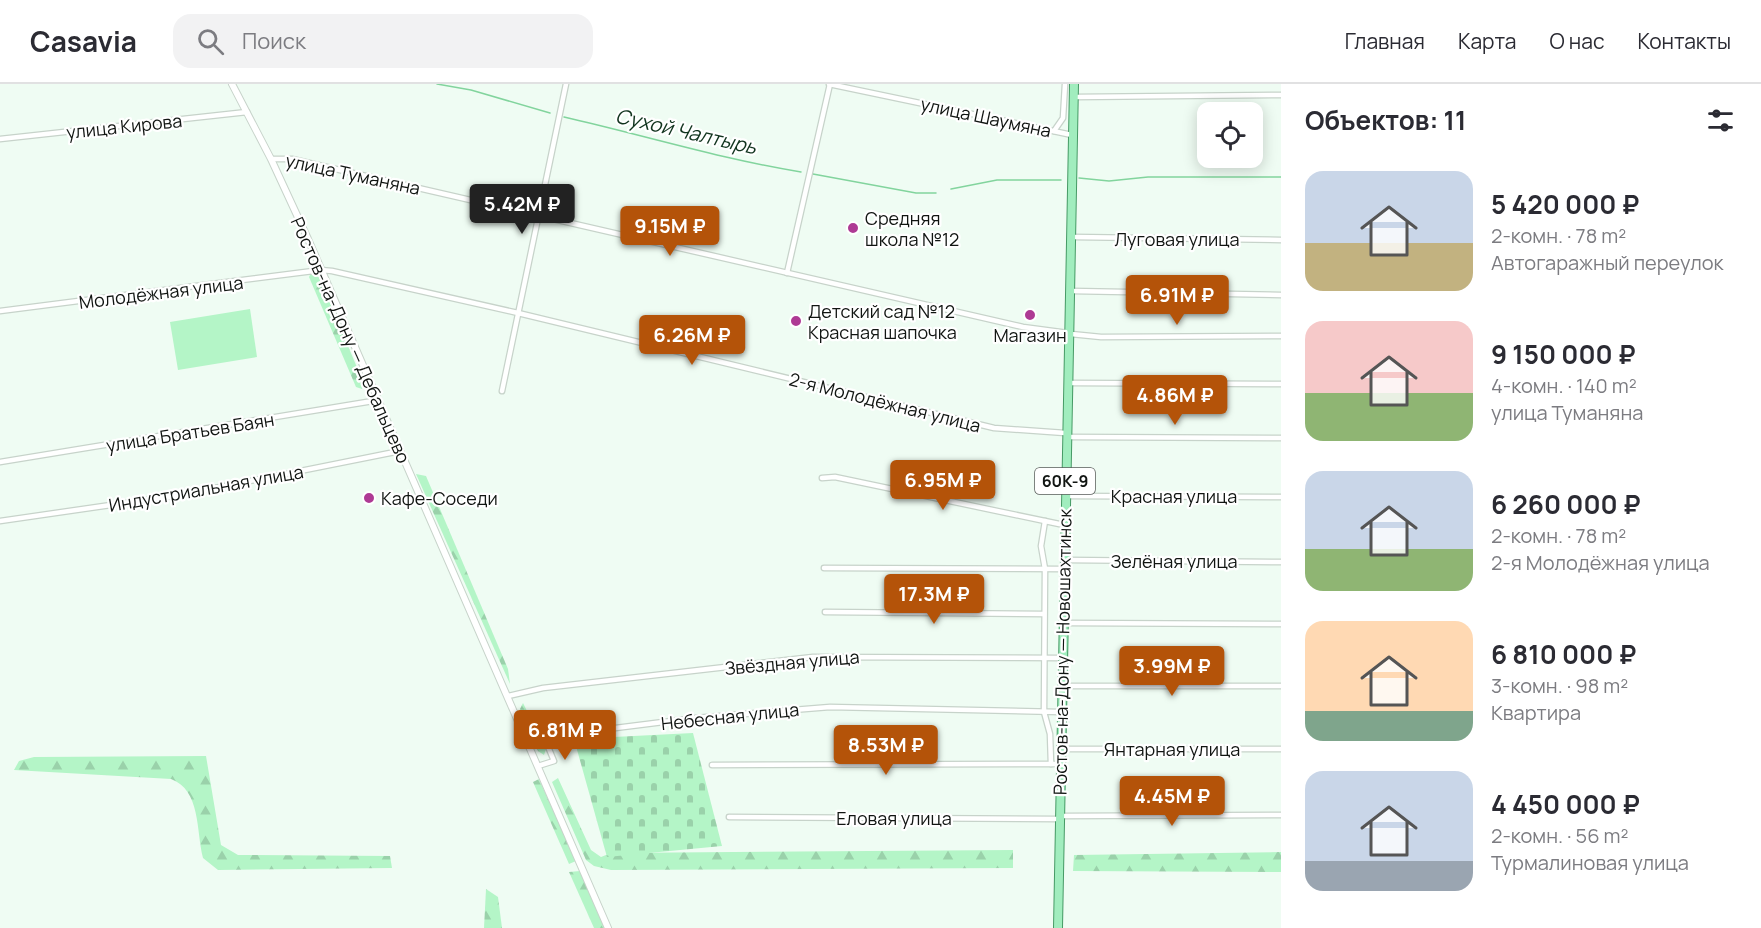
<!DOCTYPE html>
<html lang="ru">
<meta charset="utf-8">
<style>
:root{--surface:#fff;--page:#f2f2f3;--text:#2b2b33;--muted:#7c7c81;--line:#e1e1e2;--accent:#b45309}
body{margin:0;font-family:Manrope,sans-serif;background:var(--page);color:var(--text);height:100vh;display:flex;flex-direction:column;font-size:22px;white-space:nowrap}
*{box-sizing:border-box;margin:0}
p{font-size:20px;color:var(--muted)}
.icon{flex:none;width:33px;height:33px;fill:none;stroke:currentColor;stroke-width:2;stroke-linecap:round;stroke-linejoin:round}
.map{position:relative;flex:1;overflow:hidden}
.sheet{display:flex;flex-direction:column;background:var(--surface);width:480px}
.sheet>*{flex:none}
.controls{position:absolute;left:1197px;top:18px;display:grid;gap:12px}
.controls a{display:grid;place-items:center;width:66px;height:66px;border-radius:12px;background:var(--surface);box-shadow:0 3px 15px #0003;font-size:30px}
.price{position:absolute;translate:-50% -51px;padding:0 14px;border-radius:6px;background:var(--accent);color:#fff;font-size:20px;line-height:39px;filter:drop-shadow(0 2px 3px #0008)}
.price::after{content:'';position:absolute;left:50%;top:36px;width:18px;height:14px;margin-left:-9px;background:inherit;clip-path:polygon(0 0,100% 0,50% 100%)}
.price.on{background:#222;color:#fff}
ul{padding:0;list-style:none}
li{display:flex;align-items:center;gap:18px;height:150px;padding:0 24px}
li span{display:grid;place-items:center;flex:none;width:168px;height:120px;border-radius:18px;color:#555}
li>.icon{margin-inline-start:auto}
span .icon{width:72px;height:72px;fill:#fffc;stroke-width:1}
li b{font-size:26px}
h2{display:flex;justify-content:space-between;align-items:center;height:72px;padding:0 24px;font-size:26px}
header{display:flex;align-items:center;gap:36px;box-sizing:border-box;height:84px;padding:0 30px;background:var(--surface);border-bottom:2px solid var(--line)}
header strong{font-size:28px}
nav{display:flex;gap:33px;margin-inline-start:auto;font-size:21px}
.search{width:420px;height:54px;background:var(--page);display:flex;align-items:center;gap:15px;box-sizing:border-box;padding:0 21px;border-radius:18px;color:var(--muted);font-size:22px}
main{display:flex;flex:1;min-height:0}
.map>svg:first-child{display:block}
.forest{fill:url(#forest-firs)}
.cemetery{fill:url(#cemetery-stones)}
.pitch{fill:#b4f5c7}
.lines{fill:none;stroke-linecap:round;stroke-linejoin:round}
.stream{stroke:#82d49d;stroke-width:1.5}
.minor-casing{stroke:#c7d3ca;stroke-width:7}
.tertiary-casing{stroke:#c7d3ca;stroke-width:8}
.primary-casing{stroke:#469a65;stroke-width:10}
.minor{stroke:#fff;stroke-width:4.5}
.tertiary{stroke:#fff;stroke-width:6}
.primary{stroke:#a1edbe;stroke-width:8}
.poi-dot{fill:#ae3a94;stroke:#fff;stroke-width:2}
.labels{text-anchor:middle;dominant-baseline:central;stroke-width:4.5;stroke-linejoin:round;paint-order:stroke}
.shield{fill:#fff;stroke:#585b59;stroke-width:1.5}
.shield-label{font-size:16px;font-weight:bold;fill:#111512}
.street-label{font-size:18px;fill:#111512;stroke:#fff}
.poi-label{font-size:18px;fill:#111512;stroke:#fff;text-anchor:start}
.water-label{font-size:20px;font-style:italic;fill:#11341e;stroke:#fff}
</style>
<header>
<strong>Casavia</strong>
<div class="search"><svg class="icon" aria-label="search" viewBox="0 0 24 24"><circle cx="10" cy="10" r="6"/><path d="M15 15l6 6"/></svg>Поиск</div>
<nav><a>Главная</a><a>Карта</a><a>О нас</a><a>Контакты</a></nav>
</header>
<main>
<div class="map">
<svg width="1281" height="844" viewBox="0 0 1281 844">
<defs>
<pattern id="forest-firs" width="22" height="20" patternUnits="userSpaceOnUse" patternTransform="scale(1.5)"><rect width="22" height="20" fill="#b4f5c7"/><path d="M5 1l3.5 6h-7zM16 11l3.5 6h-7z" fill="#9ad1aa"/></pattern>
<pattern id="cemetery-stones" width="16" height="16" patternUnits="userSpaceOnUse" patternTransform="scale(1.5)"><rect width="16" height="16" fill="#b4f5c7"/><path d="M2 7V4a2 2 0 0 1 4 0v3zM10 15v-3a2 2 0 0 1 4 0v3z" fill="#9ad1aa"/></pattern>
</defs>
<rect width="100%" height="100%" fill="#effcf3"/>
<g class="forest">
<polygon points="311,189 319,193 364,300 362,305 356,303 309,193"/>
<polygon points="416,390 426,392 508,585 510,600"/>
<polygon points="523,619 546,665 544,671 538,667 520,625"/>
<path d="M206,672L221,761L238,771L390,772L392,784L218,786L203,774C196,747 201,706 171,695L14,686L19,677L34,673Z"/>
<polygon points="558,694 591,766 601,773 611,769 1013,766 1013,784 611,786 594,782 586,776 552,698"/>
<polygon points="539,695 576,777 569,780 533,698"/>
<polygon points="1281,768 1281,788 1073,787 1074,771"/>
<polygon points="580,787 606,844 594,844 569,788"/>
<polygon points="486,805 498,813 502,844 484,844"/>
</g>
<polygon class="cemetery" points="693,649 722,762 607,773 574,655"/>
<polygon class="pitch" points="250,225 257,273 178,286 170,238"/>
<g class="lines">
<g class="stream">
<polyline points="437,0 471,6 550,29"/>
<path d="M564,33C643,51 721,75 801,88"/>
<polyline points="813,90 916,109 936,109"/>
<polyline points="1079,94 1109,97 1148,93 1281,93"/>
<polyline points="951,105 997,96 1061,96"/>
</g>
<g class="minor-casing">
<g id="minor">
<polyline points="829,0 1072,51"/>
<polyline points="1075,13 1281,11"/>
<polyline points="1054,47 1063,34 1065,0"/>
<polyline points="0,55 247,28"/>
<polyline points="271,75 292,75 1023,243 1068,249"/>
<polyline points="1073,153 1281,156"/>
<polyline points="787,189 830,0"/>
<polyline points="1072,207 1281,211"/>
<polyline points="0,227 321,186 332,187 518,229 994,344 1065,349"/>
<polyline points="1071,250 1101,253 1281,252"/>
<polyline points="1071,299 1281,300"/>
<polyline points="502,307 566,0"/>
<polyline points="1069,353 1281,354"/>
<polyline points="0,378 379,316"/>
<polyline points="822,394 835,393 1064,441"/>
<polyline points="1068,412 1281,413"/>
<polyline points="0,437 180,411 400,367"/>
<polyline points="1045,437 1041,462 1045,485 1044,628 1050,650 1051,680"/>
<polyline points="1066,476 1281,478"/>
<polyline points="824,484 1063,485"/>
<polyline points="825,528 1044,530"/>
<polyline points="1065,539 1281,540"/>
<polyline points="1064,602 1281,602"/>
<polyline points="508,612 543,604 813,573 1061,574"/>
<polyline points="1063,665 1281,665"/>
<polyline points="712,681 1059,680"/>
<polyline points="538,682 554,677 544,653 695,634 830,623 1060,628"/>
<polyline points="1062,732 1281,731"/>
<polyline points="729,733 1059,735"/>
</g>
</g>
<g class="tertiary-casing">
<polyline id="tertiary" points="232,0 271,75 308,155 608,844"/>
</g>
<g class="primary-casing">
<polyline id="primary" points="1058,844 1074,0"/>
</g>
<use href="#minor" class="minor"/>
<use href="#tertiary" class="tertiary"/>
<use href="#primary" class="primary"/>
</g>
<g class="poi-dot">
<circle cx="853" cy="144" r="6"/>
<circle cx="1030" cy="231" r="6"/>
<circle cx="796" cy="237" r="6"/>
<circle cx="369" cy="414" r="6"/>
</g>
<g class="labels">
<rect class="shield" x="1035" y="384" width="60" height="26" rx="4.5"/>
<g class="shield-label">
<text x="1065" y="397">60К-9</text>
</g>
<g class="street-label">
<text transform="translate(986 33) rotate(12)">улица Шаумяна</text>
<text transform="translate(124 42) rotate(-6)">улица Кирова</text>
<text transform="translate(353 90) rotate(12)">улица Туманяна</text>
<text x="1177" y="155">Луговая улица</text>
<text transform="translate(161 208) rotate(-7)">Молодёжная улица</text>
<text transform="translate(351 256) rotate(66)">Ростов-на-Дону — Дебальцево</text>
<text transform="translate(885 318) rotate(14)">2-я Молодёжная улица</text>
<text transform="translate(190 348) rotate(-9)">улица Братьев Баян</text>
<text transform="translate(206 404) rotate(-10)">Индустриальная улица</text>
<text x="1174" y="412">Красная улица</text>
<text x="1174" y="477">Зелёная улица</text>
<text transform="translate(1062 568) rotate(-89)">Ростов-на-Дону — Новошахтинск</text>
<text transform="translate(792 578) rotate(-5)">Звёздная улица</text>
<text transform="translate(730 632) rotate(-6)">Небесная улица</text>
<text x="1172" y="665">Янтарная улица</text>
<text x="894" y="734">Еловая улица</text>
</g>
<g class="poi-label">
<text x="865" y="134">Средняя<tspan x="865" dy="21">школа №12</tspan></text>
<text x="808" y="227">Детский сад №12<tspan x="808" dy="21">Красная шапочка</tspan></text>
<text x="1030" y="251" text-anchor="middle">Магазин</text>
<text x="381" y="414">Кафе-Соседи</text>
</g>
<g class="water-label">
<text transform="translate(686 47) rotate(13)">Сухой Чалтырь</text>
</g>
</g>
</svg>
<div class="controls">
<a><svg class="icon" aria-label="locate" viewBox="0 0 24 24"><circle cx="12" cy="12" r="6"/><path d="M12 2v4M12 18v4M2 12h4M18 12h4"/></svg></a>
</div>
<b class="price on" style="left:522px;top:151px">5.42M ₽</b>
<b class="price" style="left:670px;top:173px">9.15M ₽</b>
<b class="price" style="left:1177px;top:242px">6.91M ₽</b>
<b class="price" style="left:692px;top:282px">6.26M ₽</b>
<b class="price" style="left:1175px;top:342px">4.86M ₽</b>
<b class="price" style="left:943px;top:427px">6.95M ₽</b>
<b class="price" style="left:934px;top:541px">17.3M ₽</b>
<b class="price" style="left:1172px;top:613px">3.99M ₽</b>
<b class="price" style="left:565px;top:677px">6.81M ₽</b>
<b class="price" style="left:886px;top:692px">8.53M ₽</b>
<b class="price" style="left:1172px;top:743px">4.45M ₽</b>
</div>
<section class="sheet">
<h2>Объектов: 11<svg class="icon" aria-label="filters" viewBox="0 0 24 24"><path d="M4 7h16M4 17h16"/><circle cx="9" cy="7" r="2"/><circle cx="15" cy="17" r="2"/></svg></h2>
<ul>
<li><span style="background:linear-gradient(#c9d6e8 60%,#c2b280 0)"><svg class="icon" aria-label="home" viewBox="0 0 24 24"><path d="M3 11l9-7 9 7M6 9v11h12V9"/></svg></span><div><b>5 420 000 ₽</b><p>2-комн. · 78 m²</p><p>Автогаражный переулок</p></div></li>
<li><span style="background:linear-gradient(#f6c9c9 60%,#8fb573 0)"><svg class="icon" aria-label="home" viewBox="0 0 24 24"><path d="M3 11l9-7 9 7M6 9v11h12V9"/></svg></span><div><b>9 150 000 ₽</b><p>4-комн. · 140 m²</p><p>улица Туманяна</p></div></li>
<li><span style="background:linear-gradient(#c9d6e8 65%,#8fb573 0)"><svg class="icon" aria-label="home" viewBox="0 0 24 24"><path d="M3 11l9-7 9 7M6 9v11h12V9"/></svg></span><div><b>6 260 000 ₽</b><p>2-комн. · 78 m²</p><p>2-я Молодёжная улица</p></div></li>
<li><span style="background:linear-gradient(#ffd9b3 75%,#7fa58c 0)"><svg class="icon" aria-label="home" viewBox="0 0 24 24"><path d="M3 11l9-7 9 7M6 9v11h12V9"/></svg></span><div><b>6 810 000 ₽</b><p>3-комн. · 98 m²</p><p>Квартира</p></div></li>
<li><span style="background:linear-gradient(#c9d6e8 75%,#9aa5b1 0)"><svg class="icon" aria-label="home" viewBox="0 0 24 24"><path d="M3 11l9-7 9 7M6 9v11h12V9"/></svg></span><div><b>4 450 000 ₽</b><p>2-комн. · 56 m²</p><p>Турмалиновая улица</p></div></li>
</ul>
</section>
</main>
